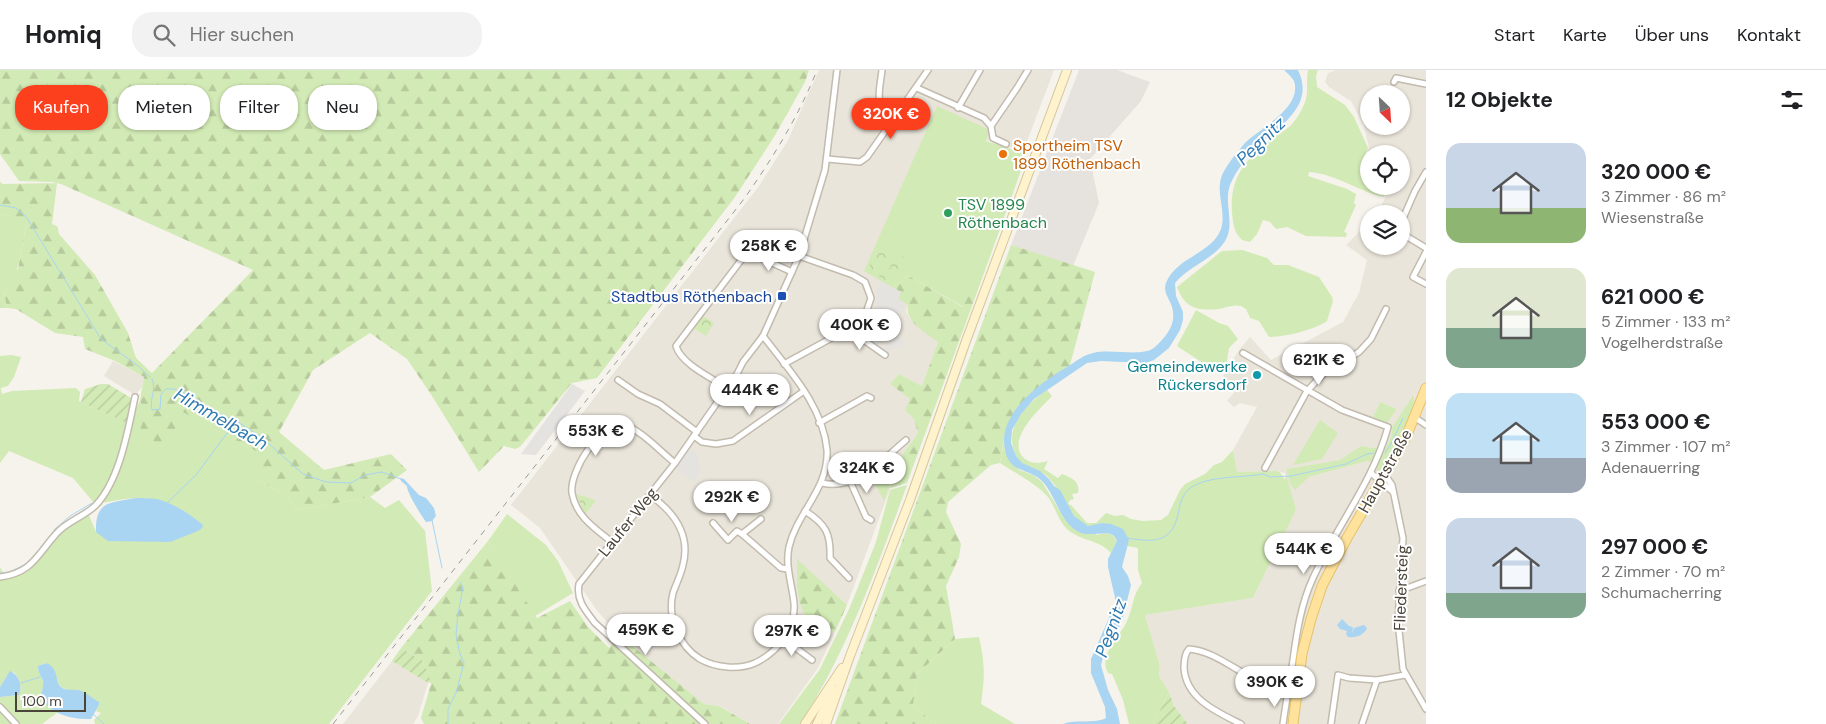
<!DOCTYPE html>
<html lang="de">
<meta charset="utf-8">
<style>
:root{--surface:#fff;--page:#f2f2f2;--text:#202124;--muted:#757577;--line:#e0e0e0;--accent:#fc3f1d}
body{margin:0;font-family:"DM Sans",sans-serif;background:var(--page);color:var(--text);height:100vh;display:flex;flex-direction:column;font-size:19px;white-space:nowrap}
*{box-sizing:border-box;margin:0}
p{font-size:16px;color:var(--muted)}
.icon{flex:none;width:28px;height:28px;fill:none;stroke:currentColor;stroke-width:2;stroke-linecap:round;stroke-linejoin:round}
.map{position:relative;flex:1;overflow:hidden}
.details{display:flex;flex-direction:column;background:var(--surface);width:400px}
.details>*{flex:none}
.top-card{position:absolute;left:15px;top:15px;width:475px;height:45px;display:flex;gap:10px}
.needle{width:32px;rotate:155deg}
.tools{position:absolute;left:1360px;top:15px;display:grid;gap:10px}
.tools a{display:grid;place-items:center;width:50px;height:50px;border-radius:50%;background:var(--surface);box-shadow:0 1px 4px #0004;font-size:25px}
.scale{position:absolute;left:15px;bottom:12px;width:71px;box-sizing:border-box;padding-left:5px;border:2px solid #4b4439;border-top:0;font-size:14px;line-height:18px;white-space:nowrap;color:#4b4439;-webkit-text-stroke:4px #fff;paint-order:stroke}
.price{position:absolute;translate:-50% -42px;padding:0 11px;border-radius:18px;background:#fff;color:#222;font-size:16px;line-height:32px;filter:drop-shadow(0 1px 2px #0008)}
.price::after{content:'';position:absolute;left:50%;top:30px;width:15px;height:11px;margin-left:-8px;background:inherit;clip-path:polygon(0 0,100% 0,50% 100%)}
.price.active{background:var(--accent);color:#fff}
ul{padding:0;list-style:none}
li{display:flex;align-items:center;gap:15px;height:125px;padding:0 20px}
li span{display:grid;place-items:center;flex:none;width:140px;height:100px;border-radius:15px;color:#555}
li>.icon{margin-inline-start:auto}
span .icon{width:60px;height:60px;fill:#fffc;stroke-width:1}
li b{font-size:21px}
h2{display:flex;justify-content:space-between;align-items:center;height:60px;padding:0 20px;font-size:21px}
.pill{padding:0 18px;border-radius:20px;background:var(--surface);box-shadow:0 1px 4px #0004;font-size:18px;line-height:45px}
.pill.active{background:var(--accent);color:#fff}
header{display:flex;align-items:center;gap:30px;box-sizing:border-box;height:70px;padding:0 25px;background:var(--surface);border-bottom:1px solid var(--line)}
header strong{font-size:24px}
nav{display:flex;gap:28px;margin-inline-start:auto;font-size:18px}
.search{width:350px;height:45px;background:var(--page);display:flex;align-items:center;gap:12px;box-sizing:border-box;padding:0 18px;border-radius:20px;color:var(--muted);font-size:19px}
main{display:flex;flex:1;min-height:0}
.map>svg:first-child{display:block}
.residential{fill:#eae5da;fill-rule:evenodd}
.industrial{fill:#e6e2dd}
.grass{fill:#d2eab5}
.forest{fill:url(#forest-firs)}
.park{fill:url(#park-crowns)}
.garden{fill:url(#garden-furrows)}
.parking{fill:#e5e3e0}
.water{fill:#a9d4f2}
.lines{fill:none;stroke-linecap:round;stroke-linejoin:round}
.stream{stroke:#a9d4f2;stroke-width:1}
.minor-casing{stroke:#c2bbae;stroke-width:8}
.secondary-casing{stroke:#d6c79b;stroke-width:10}
.primary-casing{stroke:#e6c16a;stroke-width:11}
.minor{stroke:#fff;stroke-width:5}
.secondary{stroke:#fff3cd;stroke-width:8}
.primary{stroke:#ffe39c;stroke-width:9}
.rail{stroke:#9a9a9a;stroke-width:1;stroke-dasharray:6 6;stroke-linecap:butt}
.food-dot{fill:#e8710a;stroke:#fff;stroke-width:2}
.leisure-dot{fill:#2e9e5b;stroke:#fff;stroke-width:2}
.transit-dot{fill:#1a4fb4;stroke:#fff;stroke-width:2}
.culture-dot{fill:#0f9aa8;stroke:#fff;stroke-width:2}
.labels{text-anchor:middle;dominant-baseline:central;stroke-width:4;stroke-linejoin:round;paint-order:stroke}
.food-label{font-size:16px;fill:#c56008;stroke:#fff;text-anchor:start}
.leisure-label{font-size:16px;fill:#27864d;stroke:#fff;text-anchor:start}
.transit-label{font-size:16px;fill:#164399;stroke:#fff;text-anchor:end}
.culture-label{font-size:16px;fill:#0d838f;stroke:#fff;text-anchor:end}
.street-label{font-size:16px;fill:#4b4439;stroke:#fff}
.water-label{font-size:18px;font-style:italic;fill:#2e7ab2;stroke:#fff}
</style>
<header>
<strong>Homiq</strong>
<div class="search"><svg class="icon" aria-label="search" viewBox="0 0 24 24"><circle cx="10" cy="10" r="6"/><path d="M15 15l6 6"/></svg>Hier suchen</div>
<nav><a>Start</a><a>Karte</a><a>Über uns</a><a>Kontakt</a></nav>
</header>
<main>
<div class="map">
<svg width="1426" height="654" viewBox="0 0 1426 654">
<defs>
<pattern id="forest-firs" width="22" height="20" patternUnits="userSpaceOnUse" patternTransform="scale(1.25)"><rect width="22" height="20" fill="#d2eab5"/><path d="M5 1l3.5 6h-7zM16 11l3.5 6h-7z" fill="#b6ca9c"/></pattern>
<pattern id="park-crowns" width="20" height="18" patternUnits="userSpaceOnUse" patternTransform="scale(1.25)"><rect width="20" height="18" fill="#d2eab5"/><path d="M2 6a3 3 0 1 1 6 0M12 15a3 3 0 1 1 6 0" fill="none" stroke="#b6ca9c"/></pattern>
<pattern id="garden-furrows" width="10" height="10" patternUnits="userSpaceOnUse" patternTransform="scale(1.25)"><rect width="10" height="10" fill="#d2eab5"/><path d="M-1 1l2-2M0 10L10 0M9 11l2-2" fill="none" stroke="#b6ca9c"/></pattern>
</defs>
<rect width="100%" height="100%" fill="#f6f3ec"/>
<g class="residential">
<polygon points="819,0 1054,0 1023,82 986,70 989,60 937,37 865,201 901,222 898,229 908,235 906,241 910,249 938,272 922,316 899,304 890,314 910,329 918,363 903,384 847,535 797,490 813,553 835,562 818,598 778,654 750,654 720,636 704,634 620,566 598,542 540,458 511,435 759,116 787,72"/>
<path d="M1336,0H1426V654H1188L1174,636L1169,622L1159,606L1160,596L1145,545L1253,528L1296,440L1285,403L1276,401L1237,402L1233,380L1257,337L1240,333L1234,337L1227,331L1238,318L1223,306L1239,280L1250,267L1271,290L1343,252L1359,223L1367,190L1346,175L1369,152V176H1401V144H1377L1391,116H1401V84H1369V104L1359,99L1369,78L1367,69L1364,56L1351,31L1329,17L1325,12L1328,3ZM1369,24H1401V56H1369ZM1414,324H1415L1403,363L1383,400L1376,396L1391,367L1392,357ZM1380,332L1397,339L1388,352L1373,347ZM1361,376L1374,378L1380,376L1367,391L1309,407L1300,414L1286,399L1341,390Z"/>
<polygon points="113,291 144,307 142,317 135,325 104,306"/>
<polygon points="392,591 428,613 418,646 413,654 343,654"/>
</g>
<polygon class="industrial" points="1079,0 1117,0 1150,12 1141,31 1090,89 1099,133 1073,196 1011,175"/>
<g class="grass">
<path d="M1308,0H1318L1316,6L1317,17L1345,35L1354,47L1368,78L1359,99L1369,104V116H1377L1379,119L1387,124L1383,127C1358,121 1336,104 1309,102L1308,106L1347,119L1356,124L1354,133L1356,135L1344,162L1347,163L1346,167L1306,166L1287,157L1276,159L1270,152L1263,150L1257,164L1250,172L1242,170C1233,161 1233,153 1232,142C1229,105 1249,86 1276,66C1281,62 1288,59 1292,54C1299,46 1308,31 1307,19C1307,12 1307,7 1308,0Z"/>
<polygon points="937,36 990,60 986,71 1027,84 979,217 973,215 964,237 907,205 893,218 864,201"/>
<path d="M0,144L10,146L26,155C23,172 18,213 4,222L7,238H0Z"/>
<path d="M1242,180L1267,188L1274,195H1288L1319,207L1332,227L1333,231L1327,251C1314,260 1285,267 1269,267L1259,251L1250,248L1246,239L1241,236C1233,234 1225,238 1218,239C1196,241 1185,238 1177,217L1222,181Z"/>
<polygon points="1196,240 1219,253 1228,256 1238,269 1229,278 1227,291 1218,303 1177,276"/>
<path d="M11,285L21,287L14,307L8,316L1,318L2,324L12,321L76,318L80,322L79,331L130,354L140,330L169,378L181,340L258,382V409L288,428L298,440L370,427L385,438L399,430L425,461L432,521L329,654H95L94,650L101,643L96,641L99,635L76,620H68L61,617L47,593L38,596C38,604 42,606 43,612C44,616 42,621 42,625L52,640L58,642L42,654H0V627L19,625C23,616 19,609 14,602L6,607L0,617V497L2,501L11,507L34,493L56,466L69,455L88,443L96,462L202,455C185,439 162,427 138,428C123,428 109,433 94,433L73,408L9,381L0,393V286Z"/>
<path d="M1047,320L1052,326C1040,339 1008,367 1022,386C1029,394 1038,394 1048,391L1044,399L1058,408L1062,404C1072,408 1080,411 1078,423L1072,424L1074,429L1070,430L1068,434L1071,435L1087,453H1096L1106,443L1115,446L1123,445L1131,449L1143,451L1161,450L1168,445L1180,420L1185,414L1205,404L1214,395L1222,392L1233,380L1237,402L1276,401L1280,402L1285,410L1286,403L1296,440L1253,528L1145,545L1160,596L1159,606L1169,622L1153,654H1129L1123,630L1112,604L1108,603C1098,586 1119,567 1126,553C1133,540 1132,525 1142,513L1138,500V478L1127,476L1129,470L1102,453C1099,454 1094,456 1091,456C1076,456 1071,440 1065,430C1061,423 1054,414 1049,408C1041,400 1030,399 1022,393C1018,390 1015,385 1014,380C1005,355 1028,333 1047,320Z"/>
<path d="M1414,324C1416,341 1392,383 1383,400L1378,403L1376,396L1391,367L1392,357Z"/>
<polygon points="1380,332 1397,339 1388,352 1383,352 1373,347"/>
<polygon points="1320,350 1338,363 1322,389 1293,395"/>
<path d="M1004,371L1005,381L1019,400L1033,405L1042,412L1064,448L1097,465C1105,462 1114,462 1117,472L1111,483C1100,470 1081,471 1068,460C1058,451 1055,436 1048,427C1036,413 1015,403 1000,393Z"/>
<polygon points="1361,376 1374,378 1381,376 1372,392 1367,391 1309,407 1295,420 1291,415 1286,399 1340,390"/>
<path d="M907,415C877,497 848,580 800,654H779L820,599L850,537L876,472L890,420Z"/>
<polygon points="507,444 546,475 558,491 573,523 535,546 488,471"/>
<path d="M979,567C985,594 985,607 981,634L1015,654H936L913,636L917,604L955,569Z"/>
</g>
<g class="forest">
<path d="M0,0H809L805,12L774,67L735,127L597,308L572,313L520,377L515,379L504,376L479,402L432,326L407,289L370,263L313,300L279,362L324,400L391,384L407,400L370,427L298,440L288,428L258,409V382L181,341L169,379L139,364L145,342L140,330L144,307L115,291L85,279L83,267L55,263L16,239L7,238L4,222C12,217 10,205 18,199L26,156L10,146L0,144V112L3,114L57,113L52,154L57,156L59,164L95,205L128,263L136,288L152,303L253,200L61,114L52,112L19,111L0,84Z"/>
<polygon points="1011,175 1095,202 1070,295 1033,321 1016,341 1010,349 1005,363 1000,393 991,395 948,432 946,442 961,474 959,487 946,516 955,569 917,604 913,636 936,654 835,654"/>
<path d="M907,205L963,237L973,214L979,217L907,413L890,418L903,384L918,363L914,349L905,340L910,329L890,314L899,304L922,316L938,272C927,263 904,252 908,235L898,229L901,222L893,218Z"/>
<polygon points="488,471 537,548 570,531 588,557 609,578 620,566 704,634 719,636 750,654 424,654 421,648 431,614 423,591 401,578"/>
<path d="M797,489L847,535L835,562C828,559 819,557 813,553C794,539 798,510 797,489Z"/>
</g>
<g class="park">
<polygon points="879,176 912,191 905,203 873,189"/>
<polygon points="872,190 903,203 894,215 868,200"/>
<polygon points="703,246 714,253 706,266 693,258"/>
<polygon points="896,382 900,386 884,431 870,405"/>
<polygon points="576,424 590,428 596,431 585,444"/>
</g>
<g class="garden">
<polygon points="101,314 108,314 131,328 127,353 81,332 85,319"/>
<polygon points="401,578 423,591 431,612 428,613 392,591"/>
<polygon points="1169,622 1174,636 1188,654 1153,654"/>
</g>
<g class="parking">
<polygon points="1049,86 1062,92 1054,111 1042,107"/>
<polygon points="881,211 901,222 898,229 906,234 877,276 861,265 875,244 877,221"/>
<polygon points="893,264 906,271 901,279 897,277 892,279 890,278 886,282 883,280"/>
<polygon points="572,314 585,321 536,385 521,384"/>
<polygon points="690,379 698,384 701,402 694,412 676,399"/>
</g>
<g class="water">
<path d="M1284,0H1298C1317,39 1273,59 1251,83C1243,92 1235,103 1230,115C1223,135 1237,156 1223,174C1211,190 1188,197 1175,213L1176,226L1183,242V250L1180,260L1169,278L1154,290L1146,293L1101,291L1087,293L1034,329L1021,344L1012,360L1011,373L1016,386L1022,393L1040,401L1049,409L1054,416L1060,420L1074,446L1088,456L1102,453L1111,454L1123,459L1129,470L1122,497L1128,506L1131,515L1122,551L1110,575L1105,580L1101,595L1108,620L1117,639L1120,654H1063C1076,649 1096,654 1106,648L1105,637L1091,603V589L1116,532L1108,497V489L1117,471C1112,455 1091,470 1077,461C1060,451 1056,427 1043,412C1028,396 1006,406 1004,372C1003,338 1045,310 1070,295C1078,290 1084,285 1093,283C1111,278 1143,288 1155,277C1168,265 1178,252 1171,234C1168,227 1163,221 1166,213C1176,187 1212,184 1221,159C1227,141 1214,121 1223,103C1228,93 1238,81 1245,73C1260,58 1303,37 1294,11C1292,7 1288,4 1284,0Z"/>
<path d="M400,408L404,409L419,425L426,428L434,438L436,446L432,451L426,452C421,445 407,423 407,416L401,411Z"/>
<path d="M136,428C143,428 151,428 157,429C173,433 190,444 203,455L202,458L198,461L170,472L108,471L96,462C95,430 111,433 136,428Z"/>
<path d="M1342,549L1349,556L1353,557L1352,563L1354,558L1364,555L1367,558C1364,565 1356,568 1348,567L1346,564L1347,561L1340,559L1337,555Z"/>
<path d="M47,593C60,601 54,610 61,617C67,622 74,618 81,621C87,623 93,629 99,632V635L91,649C74,650 48,644 42,627C41,622 44,616 43,611C41,605 38,603 38,596Z"/>
<path d="M10,601C19,605 23,616 19,625L0,627V617Z"/>
</g>
<g class="lines">
<g class="stream">
<polyline points="0,135 16,138 27,148 101,269 138,296 150,307"/>
<path d="M152,309C157,319 149,329 152,340L160,339L161,324L166,319H174L190,325L214,341L236,351L260,366L303,404L326,412L351,413L365,405L382,402L401,409"/>
<polyline points="1385,383 1392,372 1403,348"/>
<polyline points="166,434 196,405 236,351"/>
<polyline points="432,450 442,498"/>
<polyline points="54,460 70,446 92,433"/>
<path d="M1127,468C1152,472 1172,474 1178,444C1180,435 1181,427 1188,420C1203,406 1236,408 1256,405L1263,404L1270,407L1291,406L1346,394L1367,384L1374,383"/>
<polyline points="46,473 49,468"/>
<polyline points="34,486 40,480"/>
<polyline points="0,503 9,502 27,494"/>
<polyline points="21,613 40,607"/>
<polyline points="93,644 104,654"/>
<polyline points="448,654 448,639 456,623 464,593 460,584 456,565 458,544 463,517 460,512"/>
</g>
<g class="minor-casing">
<g id="minor">
<path d="M882,0C879,26 874,29 892,51"/>
<polyline points="1394,12 1396,8 1426,14"/>
<polyline points="917,18 984,48 991,56 993,68 1006,74"/>
<polyline points="958,38 980,0"/>
<polyline points="991,56 1017,18 1028,0"/>
<polyline points="827,89 860,92 867,87 928,0"/>
<polyline points="1401,153 1415,121 1426,102"/>
<polyline points="1401,163 1426,178"/>
<polyline points="1426,182 1413,207 1426,214"/>
<polyline points="848,259 885,285"/>
<path d="M1243,283L1342,340L1388,357C1373,412 1336,457 1313,508C1301,534 1297,561 1293,590C1290,611 1286,632 1283,654"/>
<polyline points="784,294 848,259 866,243 871,228 865,212 853,205 799,186"/>
<polyline points="618,310 638,324 660,334 697,362"/>
<path d="M727,318C712,308 681,294 676,276L745,185L750,183L792,202"/>
<polyline points="1414,347 1426,355"/>
<polyline points="819,353 867,326 871,328"/>
<polyline points="694,366 702,372 716,374 733,371 804,321"/>
<polyline points="1265,398 1307,321 1324,303 1359,282 1371,269 1386,239"/>
<polyline points="1371,403 1393,422"/>
<polyline points="1385,405 1392,415 1403,468 1398,551 1403,599 1426,639"/>
<polyline points="850,411 866,447 871,450"/>
<path d="M822,413C856,421 882,390 906,370"/>
<path d="M650,425C674,442 691,464 683,495C681,505 676,514 673,523C667,547 679,576 700,589C716,598 739,600 755,593C778,582 796,559 794,533C792,514 785,496 789,477C797,442 829,419 827,380C823,336 789,300 763,266"/>
<path d="M805,441C826,454 831,464 830,488L849,508"/>
<polyline points="761,449 742,464 781,498 788,499"/>
<polyline points="713,453 728,470 737,461 742,464"/>
<path d="M612,472C594,458 576,446 572,423C569,402 600,352 623,355C638,357 663,384 675,393"/>
<path d="M0,507C32,503 37,485 56,464C67,451 84,447 96,435C120,409 128,360 135,327"/>
<polyline points="1399,521 1426,511"/>
<polyline points="784,569 812,590"/>
<polyline points="0,637 16,654"/>
<path d="M705,654L595,553C585,540 576,530 579,514L675,393L737,304L743,292L763,266L799,186L825,100L837,0"/>
<path d="M1241,654C1217,642 1186,629 1184,598C1184,591 1185,583 1189,579C1215,581 1236,602 1260,611C1269,613 1279,614 1287,615"/>
<polyline points="1331,654 1338,605 1349,608 1377,610 1405,605"/>
<polyline points="1362,654 1377,610"/>
</g>
</g>
<g class="secondary-casing">
<g id="secondary">
<polyline points="805,654 842,598"/>
<polyline points="817,654 833,620"/>
<polyline points="826,654 850,586 910,430 966,271 1067,0"/>
</g>
</g>
<g class="primary-casing">
<polyline id="primary" points="1293,654 1302,584 1311,549 1322,516 1347,468 1406,367 1426,318"/>
</g>
<use href="#minor" class="minor"/>
<use href="#secondary" class="secondary"/>
<use href="#primary" class="primary"/>
<path class="rail" d="M333,654L744,129C772,89 799,46 817,0"/>
</g>
<circle class="food-dot" cx="1003" cy="84" r="5"/>
<circle class="leisure-dot" cx="948" cy="143" r="5"/>
<rect class="transit-dot" x="777" y="221" width="10" height="10" rx="2.5"/>
<circle class="culture-dot" cx="1257" cy="305" r="5"/>
<g class="labels">
<g class="food-label">
<text x="1013" y="75">Sportheim TSV<tspan x="1013" dy="18">1899 Röthenbach</tspan></text>
</g>
<g class="leisure-label">
<text x="958" y="134">TSV 1899<tspan x="958" dy="18">Röthenbach</tspan></text>
</g>
<g class="transit-label">
<text x="772" y="226">Stadtbus Röthenbach</text>
</g>
<g class="culture-label">
<text x="1247" y="296">Gemeindewerke<tspan x="1247" dy="18">Rückersdorf</tspan></text>
</g>
<g class="street-label">
<text transform="translate(1385 401) rotate(-61)">Hauptstraße</text>
<text transform="translate(628 452) rotate(-51)">Laufer Weg</text>
<text transform="translate(1401 518) rotate(-88)">Fliedersteig</text>
</g>
<g class="water-label">
<text transform="translate(1261 71) rotate(-44)">Pegnitz</text>
<text transform="translate(221 349) rotate(30)">Himmelbach</text>
<text transform="translate(1111 558) rotate(-70)">Pegnitz</text>
</g>
</g>
</svg>
<div class="tools">
<a><svg class="needle" viewBox="-14 -14 28 28"><path d="M0-13l5 13h-10z" fill="#e53935"/><path d="M0 13l5-13h-10z" fill="#757577"/></svg></a>
<a><svg class="icon" aria-label="locate" viewBox="0 0 24 24"><circle cx="12" cy="12" r="6"/><path d="M12 2v4M12 18v4M2 12h4M18 12h4"/></svg></a>
<a><svg class="icon" aria-label="layers" viewBox="0 0 24 24"><path d="M12 4l9 5-9 5-9-5zM3 14l9 5 9-5"/></svg></a>
</div>
<div class="scale">100 m</div>
<b class="price active" style="left:891px;top:70px">320K €</b>
<b class="price" style="left:769px;top:202px">258K €</b>
<b class="price" style="left:860px;top:281px">400K €</b>
<b class="price" style="left:1319px;top:316px">621K €</b>
<b class="price" style="left:750px;top:346px">444K €</b>
<b class="price" style="left:596px;top:387px">553K €</b>
<b class="price" style="left:867px;top:424px">324K €</b>
<b class="price" style="left:732px;top:453px">292K €</b>
<b class="price" style="left:1304px;top:505px">544K €</b>
<b class="price" style="left:646px;top:586px">459K €</b>
<b class="price" style="left:792px;top:587px">297K €</b>
<b class="price" style="left:1275px;top:638px">390K €</b>
<div class="top-card">
<a class="pill active">Kaufen</a>
<a class="pill">Mieten</a>
<a class="pill">Filter</a>
<a class="pill">Neu</a>
</div>
</div>
<section class="details">
<h2>12 Objekte<svg class="icon" aria-label="filters" viewBox="0 0 24 24"><path d="M4 7h16M4 17h16"/><circle cx="9" cy="7" r="2"/><circle cx="15" cy="17" r="2"/></svg></h2>
<ul>
<li><span style="background:linear-gradient(#c9d6e8 65%,#8fb573 0)"><svg class="icon" aria-label="home" viewBox="0 0 24 24"><path d="M3 11l9-7 9 7M6 9v11h12V9"/></svg></span><div><b>320 000 €</b><p>3 Zimmer · 86 m²</p><p>Wiesenstraße</p></div></li>
<li><span style="background:linear-gradient(#dfe7d0 60%,#7fa58c 0)"><svg class="icon" aria-label="home" viewBox="0 0 24 24"><path d="M3 11l9-7 9 7M6 9v11h12V9"/></svg></span><div><b>621 000 €</b><p>5 Zimmer · 133 m²</p><p>Vogelherdstraße</p></div></li>
<li><span style="background:linear-gradient(#bfe0f5 65%,#9aa5b1 0)"><svg class="icon" aria-label="home" viewBox="0 0 24 24"><path d="M3 11l9-7 9 7M6 9v11h12V9"/></svg></span><div><b>553 000 €</b><p>3 Zimmer · 107 m²</p><p>Adenauerring</p></div></li>
<li><span style="background:linear-gradient(#c9d6e8 75%,#7fa58c 0)"><svg class="icon" aria-label="home" viewBox="0 0 24 24"><path d="M3 11l9-7 9 7M6 9v11h12V9"/></svg></span><div><b>297 000 €</b><p>2 Zimmer · 70 m²</p><p>Schumacherring</p></div></li>
</ul>
</section>
</main>
